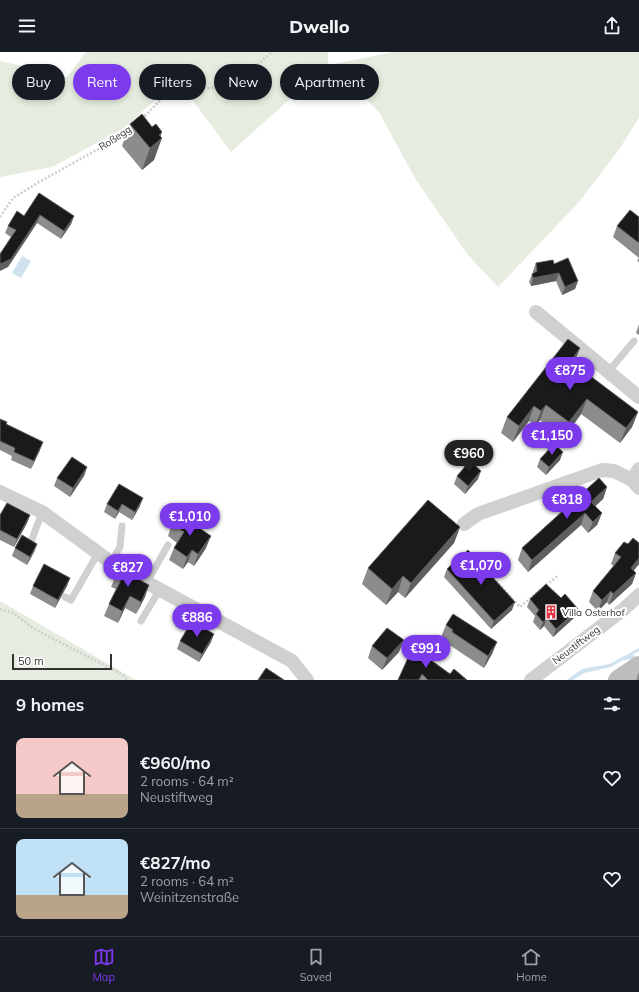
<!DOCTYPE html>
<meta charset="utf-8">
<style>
:root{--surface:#171b24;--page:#242831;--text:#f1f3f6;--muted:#9ea1a6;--line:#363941;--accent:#7c3aed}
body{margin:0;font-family:Mulish,sans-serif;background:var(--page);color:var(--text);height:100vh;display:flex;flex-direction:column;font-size:15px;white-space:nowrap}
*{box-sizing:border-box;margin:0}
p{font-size:13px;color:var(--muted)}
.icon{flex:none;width:22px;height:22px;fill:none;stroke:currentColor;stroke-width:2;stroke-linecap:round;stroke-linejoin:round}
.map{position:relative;height:628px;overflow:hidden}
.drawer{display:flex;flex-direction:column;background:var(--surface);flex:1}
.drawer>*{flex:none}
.guide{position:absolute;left:12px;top:12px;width:400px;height:36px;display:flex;gap:8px}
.scale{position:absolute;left:12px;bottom:10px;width:100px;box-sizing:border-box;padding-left:4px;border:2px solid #333;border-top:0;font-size:11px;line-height:14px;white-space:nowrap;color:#333;-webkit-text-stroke:3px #fff;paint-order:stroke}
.price{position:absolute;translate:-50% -34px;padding:0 9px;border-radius:14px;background:var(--accent);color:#fff;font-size:13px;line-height:26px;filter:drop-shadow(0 1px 2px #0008)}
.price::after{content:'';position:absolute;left:50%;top:24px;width:12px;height:9px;margin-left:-6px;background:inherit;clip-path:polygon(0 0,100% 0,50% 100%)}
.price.on{background:#222;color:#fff}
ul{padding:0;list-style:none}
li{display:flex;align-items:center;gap:12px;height:100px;padding:0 16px}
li+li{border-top:1px solid var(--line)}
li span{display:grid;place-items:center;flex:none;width:112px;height:80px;border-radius:8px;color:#555}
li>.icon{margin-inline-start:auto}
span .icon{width:48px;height:48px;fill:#fffc;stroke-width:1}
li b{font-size:17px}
h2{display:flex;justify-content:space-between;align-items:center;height:48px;padding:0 16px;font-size:17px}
.chip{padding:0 14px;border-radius:18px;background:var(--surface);box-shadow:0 2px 6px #0003;font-size:14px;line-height:36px}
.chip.on{background:var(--accent);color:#fff}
header{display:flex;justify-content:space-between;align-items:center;height:52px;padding:0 16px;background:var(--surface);font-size:18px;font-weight:800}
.menu{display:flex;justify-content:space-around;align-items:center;height:56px;border-top:1px solid var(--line);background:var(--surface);font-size:11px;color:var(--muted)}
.menu a{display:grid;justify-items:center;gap:2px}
.menu .on{color:var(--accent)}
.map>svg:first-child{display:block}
.green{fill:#e6ecdf}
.water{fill:#cfe2ee}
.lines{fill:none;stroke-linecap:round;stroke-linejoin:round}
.stream{stroke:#cfe2ee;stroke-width:4}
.path{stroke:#cdcdcd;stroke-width:2.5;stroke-dasharray:2 2;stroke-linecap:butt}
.service{stroke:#d0d0d0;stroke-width:7}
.minor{stroke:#d0d0d0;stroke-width:14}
.secondary{stroke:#bdbdbd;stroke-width:20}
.wall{fill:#8c8c8c}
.shaded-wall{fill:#5f5f5f}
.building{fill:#1a1a1a;stroke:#5f5f5f}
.labels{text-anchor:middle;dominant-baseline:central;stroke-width:4;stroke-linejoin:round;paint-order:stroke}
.street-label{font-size:10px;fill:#333;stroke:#fff}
.poi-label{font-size:10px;fill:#333;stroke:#fff;text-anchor:start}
</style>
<header><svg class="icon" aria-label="menu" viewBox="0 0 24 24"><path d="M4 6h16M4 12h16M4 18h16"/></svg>Dwello<svg class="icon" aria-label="share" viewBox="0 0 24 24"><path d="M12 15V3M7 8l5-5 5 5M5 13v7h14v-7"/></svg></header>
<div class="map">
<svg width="639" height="628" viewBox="0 0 639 628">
<rect width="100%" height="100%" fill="#fff"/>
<g class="green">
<polygon points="86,0 328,0 328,13 394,0 639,0 639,66 620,96 579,150 498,235 468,203 416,128 379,60 340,20 328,13 231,100 177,27 126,75 52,115 0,125 0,9 67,25"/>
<polygon points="0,549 136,628 0,628"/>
</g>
<g class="water">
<polygon points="22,204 31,209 21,226 12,221"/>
<polygon points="639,596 639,599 611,615 584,621 573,628 567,628 582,617 610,612"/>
</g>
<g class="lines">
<polyline class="stream" points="624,606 633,605"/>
<g class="path">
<path d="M142,67L175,33C192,34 211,39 227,33C244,26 259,11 272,0"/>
<polyline points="0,165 13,146 39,130 111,90 130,76"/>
<polyline points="480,511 520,555 540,538"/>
<polyline points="546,533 558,524"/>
<polyline points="0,557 13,561 36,578 112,617 124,624 127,628"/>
</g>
<g class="service">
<polyline points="608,320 634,289"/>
<polyline points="31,490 42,460"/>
<polyline points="111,510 120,495 122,474"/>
<polyline points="147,530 168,493"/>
<polyline points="65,545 71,548 98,501"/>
<polyline points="141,569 160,537"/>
</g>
<g class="minor">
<polyline points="536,260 639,345"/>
<polyline points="639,417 632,428 639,436"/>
<polyline points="0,440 42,460 116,514 292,609 307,628"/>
<polyline points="464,472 478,462 602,418 614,419 632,428"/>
<polyline points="531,628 624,557 639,543"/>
</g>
<polyline class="secondary" points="618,628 639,614"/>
</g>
<g class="wall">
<polygon points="130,72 161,84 154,108 142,118 122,94"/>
<polygon points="39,141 74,164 71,172 61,187 37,171 8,215 11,185 5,181 8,174 24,164"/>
<polygon points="639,165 639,210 637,209 639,206 613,185 617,174"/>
<polygon points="536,211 554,212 578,229 575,237 562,243 556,229 531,234 529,230 532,222 533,221 533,219"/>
<polygon points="639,272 639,283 636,281"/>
<polygon points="580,296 575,308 592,320 590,324 638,360 632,375 620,391 581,362 564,386 540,368 535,374 529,369 513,390 501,381 507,365"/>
<polygon points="0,367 40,398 31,417 11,408 12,404 0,398"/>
<polygon points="540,407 560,408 546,423 537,415"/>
<polygon points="87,415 84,424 70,445 54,434 57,426"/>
<polygon points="457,424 478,427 465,442 454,432"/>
<polygon points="119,432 140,454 132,468 119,460 115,467 104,460 107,452"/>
<polygon points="607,435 603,447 595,454 602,461 597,473 588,481 581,473 528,520 518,508 522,496"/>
<polygon points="0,463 30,463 27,471 14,495 0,488"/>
<polygon points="172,472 206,496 194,514 188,510 183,517 169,508 174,496 177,491 168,484"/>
<polygon points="460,475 454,491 405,546 398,540 386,553 362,532 368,516"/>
<polygon points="639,491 639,512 633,519 636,521 632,532 609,553 607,550 598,559 589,550 593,539 614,514 611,512 615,501 628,492"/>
<polygon points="37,492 34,500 27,513 12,504 15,496"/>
<polygon points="447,517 512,558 491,577 444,525"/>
<polygon points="116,523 140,529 145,545 136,562 125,556 118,571 104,564 109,552 116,537 111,535"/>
<polygon points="70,526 67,534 55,556 30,542 33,534"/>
<polygon points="530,547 575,565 553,585 544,574 540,578 533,570 535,564 527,555"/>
<polygon points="446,573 497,590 492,602 484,616 448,592 449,590 441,585"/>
<polygon points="180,589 211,590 199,610 177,597"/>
<polygon points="372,594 399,600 382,618 368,606"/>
<polygon points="413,595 450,622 467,628 398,628"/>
<polygon points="639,620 639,628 636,628"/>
</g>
<g class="shaded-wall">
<polygon points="162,80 159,89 162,86 154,108 142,118 150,96 159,83"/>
<polygon points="40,163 37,171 8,215 0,219 0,212"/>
<polygon points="74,164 71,172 61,187 64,179"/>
<polygon points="559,221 556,229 531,234 533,226"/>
<polygon points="578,229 575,237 562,243 565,235"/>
<polygon points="580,296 574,312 573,306"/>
<polygon points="587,347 581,362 564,386 569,370"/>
<polygon points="546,353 540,368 535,374 541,359"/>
<polygon points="534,354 529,369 513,390 519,374"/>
<polygon points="638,360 632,375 620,391 626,376"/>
<polygon points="43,390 40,398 31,417 34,409"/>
<polygon points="563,400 560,408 546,423 549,415"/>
<polygon points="87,415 84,424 70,445 73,436"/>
<polygon points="481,419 478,427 465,442 468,434"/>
<polygon points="607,435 603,447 587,462 591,450"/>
<polygon points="143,446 140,454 132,468 135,460"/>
<polygon points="122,452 119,460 115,467 118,459"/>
<polygon points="585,461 581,473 528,520 532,508"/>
<polygon points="602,461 597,473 588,481 593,470"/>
<polygon points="30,463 27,471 14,495 17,487"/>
<polygon points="460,475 454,491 405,546 411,531"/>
<polygon points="211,484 206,496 194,514 198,502"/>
<polygon points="37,492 34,500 27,513 30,505"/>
<polygon points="192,498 188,510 183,517 187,505"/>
<polygon points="639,506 639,512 627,527 631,516"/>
<polygon points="636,521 632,532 609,553 613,542"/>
<polygon points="403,524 398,540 386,553 392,537"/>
<polygon points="70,526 67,534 55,556 58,548"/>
<polygon points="149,533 145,545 136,562 141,550"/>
<polygon points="611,539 607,550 598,559 602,548"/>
<polygon points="130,544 125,556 118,571 122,559"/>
<polygon points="515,550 512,558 491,577 494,569"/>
<polygon points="578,557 575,565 553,585 556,577"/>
<polygon points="547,566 544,574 540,578 543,570"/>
<polygon points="214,582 211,590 199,610 202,602"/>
<polygon points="404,588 399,600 382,618 387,606"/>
<polygon points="497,590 492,602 484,616 488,604"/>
</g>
<g class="building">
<polygon points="142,62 152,75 156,72 162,80 159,83 162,86 150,96 130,72"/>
<polygon points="39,141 74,164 64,179 40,163 11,207 0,212 0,202 16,178 8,174 17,159 24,164"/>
<polygon points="630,158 639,165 639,191 617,174"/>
<polygon points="568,206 578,229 565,235 559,221 533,226 532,222 537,219 536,211 553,208 554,212"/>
<polygon points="568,287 580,296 573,306 592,320 589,323 638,360 626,376 587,347 569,370 546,353 541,359 534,354 519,374 507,365"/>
<polygon points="0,367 7,370 6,372 43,390 34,409 14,400 15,396 0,389"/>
<polygon points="554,392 563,400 549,415 540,407"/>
<polygon points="72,405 87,415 73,436 57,426"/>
<polygon points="470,409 481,419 468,434 457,424"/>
<polygon points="599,426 607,435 591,450 602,461 593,470 585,461 532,508 522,496"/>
<polygon points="119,432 143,446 135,460 122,452 118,459 107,452"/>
<polygon points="428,448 460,475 411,531 403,524 392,537 368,516"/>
<polygon points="7,451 30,463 17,487 0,478 0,463"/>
<polygon points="179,462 211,484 198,502 192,498 187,505 174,496 184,480 172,472"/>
<polygon points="22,483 37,492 30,505 15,496"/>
<polygon points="633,486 639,491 639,506 631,516 636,521 613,542 611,539 602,548 593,539 621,505 615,501 624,490 628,492"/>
<polygon points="468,498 515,550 494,569 447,517"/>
<polygon points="44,512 70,526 58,548 33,534"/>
<polygon points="121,512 142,524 140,528 149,533 141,550 130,544 122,559 109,552 122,526 116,523"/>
<polygon points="546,532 561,546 565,542 578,557 556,577 547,566 543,570 536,562 539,558 530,547"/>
<polygon points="453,562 497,590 488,604 452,580 453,578 446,573"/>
<polygon points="192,569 214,582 202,602 180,589"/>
<polygon points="387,576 404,588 387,606 372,594"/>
<polygon points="413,595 450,622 454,617 467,628 428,628 422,622 419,628 398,628"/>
<polygon points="266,616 284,628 258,628"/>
</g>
<defs>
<g id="building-bare" transform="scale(1.08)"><path d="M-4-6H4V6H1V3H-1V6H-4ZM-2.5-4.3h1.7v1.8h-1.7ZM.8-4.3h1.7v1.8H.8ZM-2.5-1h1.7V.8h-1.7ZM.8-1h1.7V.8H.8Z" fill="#e63946" stroke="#fff" stroke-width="2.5" paint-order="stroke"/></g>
</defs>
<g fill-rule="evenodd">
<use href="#building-bare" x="551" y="560"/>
</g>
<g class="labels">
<g class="street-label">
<text transform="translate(115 86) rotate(-33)">Roßegg</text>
<text transform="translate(576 593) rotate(-37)">Neustiftweg</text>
</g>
<g class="poi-label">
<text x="562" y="560">Villa Osterhof</text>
</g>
</g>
</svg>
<div class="scale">50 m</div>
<b class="price" style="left:570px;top:339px">€875</b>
<b class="price" style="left:552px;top:404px">€1,150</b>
<b class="price on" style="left:469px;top:422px">€960</b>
<b class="price" style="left:567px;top:468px">€818</b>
<b class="price" style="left:190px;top:485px">€1,010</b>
<b class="price" style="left:481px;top:534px">€1,070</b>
<b class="price" style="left:128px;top:536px">€827</b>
<b class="price" style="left:197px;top:586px">€886</b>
<b class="price" style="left:426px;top:617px">€991</b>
<div class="guide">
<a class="chip">Buy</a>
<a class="chip on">Rent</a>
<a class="chip">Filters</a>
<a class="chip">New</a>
<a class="chip">Apartment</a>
</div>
</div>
<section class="drawer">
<h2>9 homes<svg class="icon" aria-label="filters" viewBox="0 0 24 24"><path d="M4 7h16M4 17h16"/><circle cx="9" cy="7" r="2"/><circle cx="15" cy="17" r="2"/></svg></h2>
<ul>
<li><span style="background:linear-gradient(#f6c9c9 70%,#b9a48a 0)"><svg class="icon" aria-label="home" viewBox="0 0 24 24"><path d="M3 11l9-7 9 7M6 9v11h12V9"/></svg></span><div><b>€960/mo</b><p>2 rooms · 64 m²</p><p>Neustiftweg</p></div><svg class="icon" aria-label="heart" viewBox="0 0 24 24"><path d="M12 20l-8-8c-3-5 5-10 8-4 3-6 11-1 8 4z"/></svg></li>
<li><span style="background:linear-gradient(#bfe0f5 70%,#b9a48a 0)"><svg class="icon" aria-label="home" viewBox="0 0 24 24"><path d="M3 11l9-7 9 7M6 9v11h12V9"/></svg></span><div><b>€827/mo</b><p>2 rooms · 64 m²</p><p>Weinitzenstraße</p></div><svg class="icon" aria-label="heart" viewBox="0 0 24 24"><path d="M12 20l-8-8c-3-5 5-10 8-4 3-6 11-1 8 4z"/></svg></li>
</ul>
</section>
<nav class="menu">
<a class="on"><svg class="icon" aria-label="map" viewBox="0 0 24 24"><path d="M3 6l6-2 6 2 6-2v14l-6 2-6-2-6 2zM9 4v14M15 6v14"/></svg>Map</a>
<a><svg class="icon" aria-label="saved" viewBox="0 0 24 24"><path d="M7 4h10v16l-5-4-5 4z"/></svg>Saved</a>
<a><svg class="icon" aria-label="home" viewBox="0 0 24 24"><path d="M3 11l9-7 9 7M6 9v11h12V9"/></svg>Home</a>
</nav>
